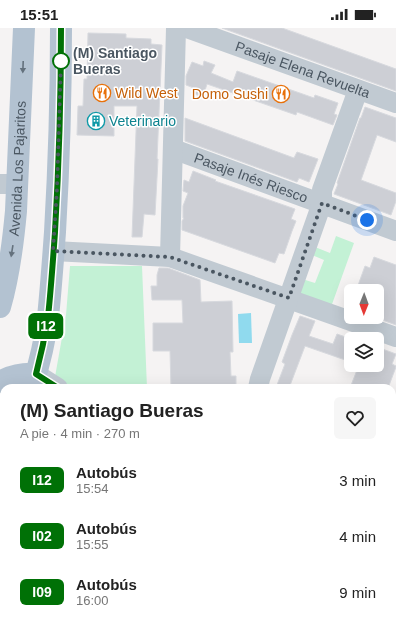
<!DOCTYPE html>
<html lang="es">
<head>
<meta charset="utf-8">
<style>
	:root { --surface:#fff; --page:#f6f6f6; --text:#222; --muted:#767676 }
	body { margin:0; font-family:Arial,sans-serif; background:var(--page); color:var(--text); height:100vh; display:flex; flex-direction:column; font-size:15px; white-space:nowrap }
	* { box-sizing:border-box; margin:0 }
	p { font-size:13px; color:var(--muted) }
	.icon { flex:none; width:22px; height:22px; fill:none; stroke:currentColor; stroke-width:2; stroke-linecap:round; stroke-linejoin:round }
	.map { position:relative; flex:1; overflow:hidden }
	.drawer { position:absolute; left:0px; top:356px; width:396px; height:244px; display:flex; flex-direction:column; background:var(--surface); border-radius:12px 12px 0 0; box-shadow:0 4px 16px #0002 }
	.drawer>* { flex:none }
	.badge { padding:0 8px; border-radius:6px; font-size:14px; line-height:26px }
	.needle { width:26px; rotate:181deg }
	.tools { position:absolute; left:344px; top:256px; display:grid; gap:8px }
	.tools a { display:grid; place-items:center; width:40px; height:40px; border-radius:6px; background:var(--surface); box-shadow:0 4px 16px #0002; font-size:20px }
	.you { position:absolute; width:20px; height:20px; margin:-10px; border:3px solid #fff; border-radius:50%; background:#1a73e8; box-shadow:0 0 0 6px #1a73e833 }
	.map>.badge { position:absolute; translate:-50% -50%; box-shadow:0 0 0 2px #fff }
	.round { display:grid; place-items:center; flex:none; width:42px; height:42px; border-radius:6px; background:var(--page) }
	.head { display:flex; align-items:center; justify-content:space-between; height:68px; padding:0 20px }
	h1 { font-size:19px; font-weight:800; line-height:30px }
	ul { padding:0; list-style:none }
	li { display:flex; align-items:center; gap:12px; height:56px; padding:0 20px }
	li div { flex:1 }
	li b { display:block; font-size:15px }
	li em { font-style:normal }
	li .badge { min-width:44px; font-weight:700; text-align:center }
	.status { display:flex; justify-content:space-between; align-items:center; height:28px; padding:0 20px; background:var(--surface); direction:ltr }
	.status svg { height:11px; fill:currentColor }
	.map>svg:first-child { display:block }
</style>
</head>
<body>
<div class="status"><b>15:51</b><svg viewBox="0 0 49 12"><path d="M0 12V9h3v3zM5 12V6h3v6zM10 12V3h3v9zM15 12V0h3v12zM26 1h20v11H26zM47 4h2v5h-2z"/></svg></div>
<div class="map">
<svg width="396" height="600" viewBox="0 0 396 600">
	<rect width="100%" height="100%" fill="#f5f3f3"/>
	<g fill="#c3f1d5">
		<path d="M336 208 354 215 331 279 294 266 299 250 315 255 324 232 312 227 315 219 330 225Z"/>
		<path d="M70 238H142L147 360H53L66 287Z"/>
	</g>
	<path fill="#90daee" d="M251 285 252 315H239L238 286Z"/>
	<g fill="#cdcfd5" stroke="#d7d9de">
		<path d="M222 0H282L396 41V63Z"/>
		<path d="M88 5 126 6V10L151 11V16L162 17 157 131H158L155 187 144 186 142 209H132L137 78H114V108L77 107 78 78H83L84 51H87Z"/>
		<path d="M204 33 215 37 211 45 233 54 237 43 314 70 315 67 338 75 334 86 337 87 333 97 297 84 296 87 207 56 203 69 192 65 194 60 186 57V48L192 34 203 38Z"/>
		<path d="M365 79 396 90V114L377 107 361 152 396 165V173L391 187 334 166 338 156 337 155 360 90H361Z"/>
		<path d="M185 90 294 130 297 124 318 131 309 154 299 150 297 154 185 113Z"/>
		<path d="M193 143 216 152 215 153 295 181 291 191 296 193 292 203 284 226 279 225 275 235 182 202V193L184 190H183V178L188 165 183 163 184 152 189 154Z"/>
		<path d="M374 229 396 237V297L377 290V263H356L365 238 370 240Z"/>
		<path d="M159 240H168L200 252 201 274 232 273 233 324H230L231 348H236V360H171L170 323H153V295H183L182 272H152L151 258H157V247Z"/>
		<path d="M300 288 315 293 309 308 333 316 337 306 351 311V334L305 318 289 360H285L277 357 285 336 282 334 292 307Z"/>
		<path d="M377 319 396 326 392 336 396 338V339L388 360H350L359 337H377Z"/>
	</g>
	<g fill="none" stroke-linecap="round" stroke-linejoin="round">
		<g stroke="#caccce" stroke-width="22" stroke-dasharray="22 11" stroke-linecap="butt">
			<path d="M0 469H4"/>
			<path d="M0 498 4 497"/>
		</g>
		<defs>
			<g id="highway">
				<path d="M392 482H396"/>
				<path d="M392 507 396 508"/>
			</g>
		</defs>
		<use href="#highway" stroke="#7690ad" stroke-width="24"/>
		<g stroke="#c1cad2" stroke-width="20">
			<path id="s1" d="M187 0 396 75"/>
			<path id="s2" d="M173 121 396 203"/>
			<path d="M0 156H17"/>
			<path d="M53 223 170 229 396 309"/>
			<path d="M170 229 176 0"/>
			<path d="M36 346 58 360"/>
			<path d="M258 360 260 351 322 175V162L358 62"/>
			<path d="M392 409 396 410"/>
		</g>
		<g stroke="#b3c2d1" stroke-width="22">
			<path id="s3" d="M0 279C9 248 13 216 16 183L24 0"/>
			<path d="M0 354C12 347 23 345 36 346"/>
			<path d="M32 360C39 337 45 313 48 289 51 260 53 232 55 204 59 136 61 68 61 0"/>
			<path d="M0 455 4 445"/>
		</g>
		<use href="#highway" stroke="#8ba5c1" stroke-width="22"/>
	</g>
	<defs><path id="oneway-solid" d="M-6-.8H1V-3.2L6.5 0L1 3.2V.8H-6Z"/></defs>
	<g fill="#64717d">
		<use href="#oneway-solid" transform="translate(23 39) rotate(92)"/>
		<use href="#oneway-solid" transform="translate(12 223) rotate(99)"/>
	</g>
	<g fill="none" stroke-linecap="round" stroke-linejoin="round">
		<defs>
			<path id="line" d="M58 360 36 346C41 327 45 308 48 289 51 261 53 232 55 204 59 136 61 68 61 0"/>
		</defs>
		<use href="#line" stroke="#fff" stroke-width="9"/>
		<use href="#line" stroke="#007106" stroke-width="6"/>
		<path stroke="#4a5661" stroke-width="4" stroke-dasharray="0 7.2" d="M61 33 57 161 53 223 170 229 289 270 322 175 367 192"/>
	</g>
	<defs>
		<symbol id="restaurant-ring" viewBox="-11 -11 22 22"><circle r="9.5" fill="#fff" stroke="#e8710a" stroke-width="1.5"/><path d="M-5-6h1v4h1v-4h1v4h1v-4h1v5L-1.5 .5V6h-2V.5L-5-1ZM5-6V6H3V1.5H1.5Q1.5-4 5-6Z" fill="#e8710a"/></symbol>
		<symbol id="building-ring" viewBox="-11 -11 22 22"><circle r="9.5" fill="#fff" stroke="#0f9aa8" stroke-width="1.5"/><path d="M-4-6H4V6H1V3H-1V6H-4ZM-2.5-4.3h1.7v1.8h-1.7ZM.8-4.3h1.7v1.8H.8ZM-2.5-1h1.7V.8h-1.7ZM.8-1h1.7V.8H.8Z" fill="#0f9aa8"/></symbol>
	</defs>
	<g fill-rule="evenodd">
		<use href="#restaurant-ring" x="92" y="55" width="20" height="20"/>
		<use href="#restaurant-ring" x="271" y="56" width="20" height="20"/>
		<use href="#building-ring" x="86" y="83" width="20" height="20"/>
	</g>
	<circle fill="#fff" stroke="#007106" stroke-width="2" cx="61" cy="33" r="8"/>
	<g text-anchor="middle" stroke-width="3" stroke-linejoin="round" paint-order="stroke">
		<g font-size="14" font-weight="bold" fill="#4a5661" stroke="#fff" text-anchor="start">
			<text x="73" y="30">(M) Santiago<tspan x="73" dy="16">Bueras</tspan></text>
		</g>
		<g font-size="14" fill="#4a5661" stroke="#fff">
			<text dy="5" stroke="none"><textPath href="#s1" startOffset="123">Pasaje Elena Revuelta</textPath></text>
			<text dy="5" stroke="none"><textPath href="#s3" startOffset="140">Avenida Los Pajaritos</textPath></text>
			<text dy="5" stroke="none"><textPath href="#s2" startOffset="83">Pasaje Inés Riesco</textPath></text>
		</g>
		<g font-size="14" fill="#c56008" stroke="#fff" text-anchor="start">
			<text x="115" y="70">Wild West</text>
			<text x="268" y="71" text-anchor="end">Domo Sushi</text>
		</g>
		<g font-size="14" fill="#0d838f" stroke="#fff" text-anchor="start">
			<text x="109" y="98">Veterinario</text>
		</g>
	</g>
</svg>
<div class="tools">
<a><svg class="needle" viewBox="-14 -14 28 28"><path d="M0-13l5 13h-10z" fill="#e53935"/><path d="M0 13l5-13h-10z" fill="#767676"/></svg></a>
<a><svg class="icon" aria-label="layers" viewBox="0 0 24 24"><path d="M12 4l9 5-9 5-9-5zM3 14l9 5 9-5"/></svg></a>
</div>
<div class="you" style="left:367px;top:192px"></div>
<b class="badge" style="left:46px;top:298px;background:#007106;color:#fff">I12</b>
<section class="drawer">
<div class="head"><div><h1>(M) Santiago Bueras</h1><p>A pie · 4 min · 270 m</p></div><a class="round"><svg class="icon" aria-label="heart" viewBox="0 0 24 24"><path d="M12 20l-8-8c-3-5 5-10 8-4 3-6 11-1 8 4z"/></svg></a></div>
<ul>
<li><span class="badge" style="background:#007106;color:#fff">I12</span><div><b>Autobús</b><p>15:54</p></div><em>3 min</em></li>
<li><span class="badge" style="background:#007106;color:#fff">I02</span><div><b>Autobús</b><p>15:55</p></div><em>4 min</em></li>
<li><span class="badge" style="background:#007106;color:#fff">I09</span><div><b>Autobús</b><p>16:00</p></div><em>9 min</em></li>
</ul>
</section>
</div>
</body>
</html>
